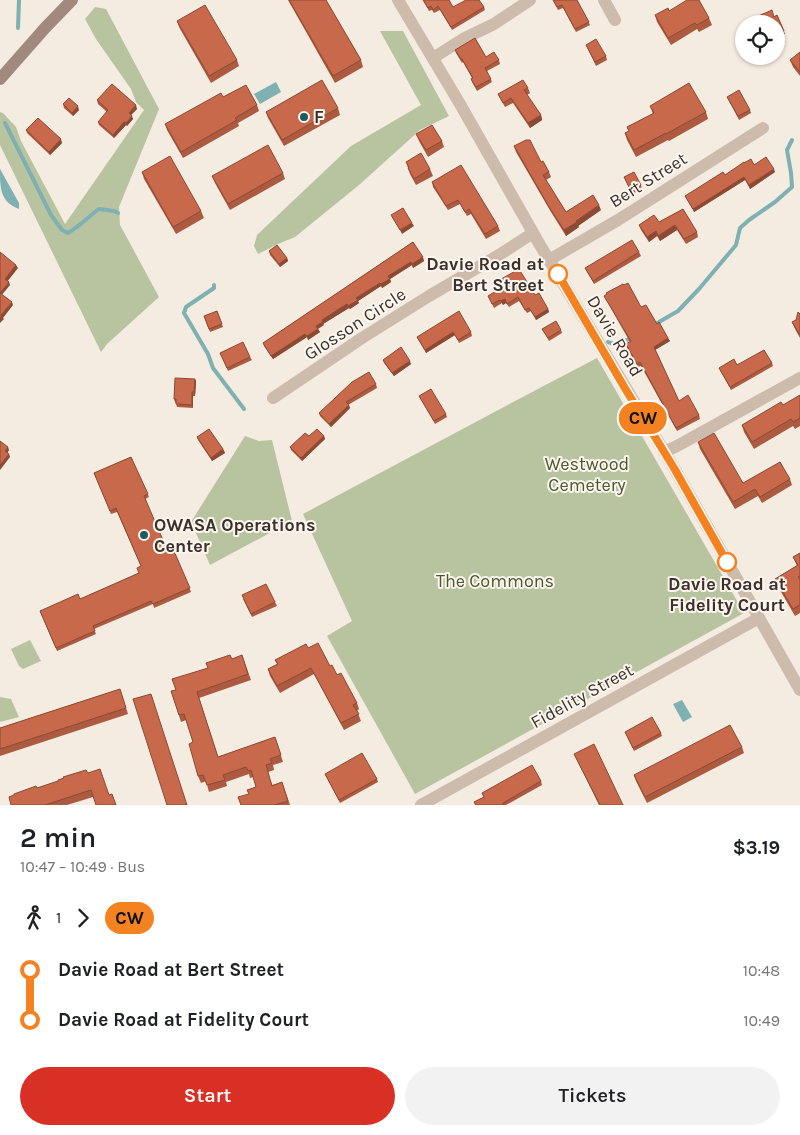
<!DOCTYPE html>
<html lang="en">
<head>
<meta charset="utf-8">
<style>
	:root { --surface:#fff; --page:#f2f2f2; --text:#202124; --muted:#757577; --accent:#d93025 }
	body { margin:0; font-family:Karla,sans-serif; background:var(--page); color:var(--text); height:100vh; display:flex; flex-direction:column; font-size:19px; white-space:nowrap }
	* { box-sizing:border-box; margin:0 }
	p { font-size:16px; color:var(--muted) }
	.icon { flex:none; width:28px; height:28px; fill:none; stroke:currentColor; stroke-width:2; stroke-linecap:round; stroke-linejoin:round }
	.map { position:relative; height:805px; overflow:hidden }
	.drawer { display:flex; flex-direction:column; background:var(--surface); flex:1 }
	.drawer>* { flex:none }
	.badge { padding:0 10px; border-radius:16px; font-size:18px; line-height:32px }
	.tools { position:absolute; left:735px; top:15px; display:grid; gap:10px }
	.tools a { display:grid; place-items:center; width:50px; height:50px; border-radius:50%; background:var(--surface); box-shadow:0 1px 4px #0004; font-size:25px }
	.map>.badge { position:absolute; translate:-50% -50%; box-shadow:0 0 0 2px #fff }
	.legs { display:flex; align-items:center; gap:8px; height:55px; padding:0 20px; font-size:16px }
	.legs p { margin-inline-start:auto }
	.headline { display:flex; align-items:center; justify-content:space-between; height:85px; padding:0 20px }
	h1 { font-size:28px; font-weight:600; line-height:38px }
	.primary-button { display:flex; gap:10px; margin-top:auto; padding:10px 20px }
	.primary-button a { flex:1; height:58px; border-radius:30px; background:var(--accent); color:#fff; font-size:20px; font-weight:600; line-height:58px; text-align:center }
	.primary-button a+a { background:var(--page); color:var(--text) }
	ul { padding:0 20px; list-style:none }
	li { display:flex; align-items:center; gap:18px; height:50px; font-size:19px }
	li i { display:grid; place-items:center; width:8px; height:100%; margin:0 6px; background:currentColor }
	li i::after { content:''; width:12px; height:12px; margin:-6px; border:4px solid; border-radius:50%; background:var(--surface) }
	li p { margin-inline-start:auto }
	li:first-child i { background:linear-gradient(#0000 50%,currentColor 0) }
	li:last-child i { background:linear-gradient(currentColor 50%,#0000 0) }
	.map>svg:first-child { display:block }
</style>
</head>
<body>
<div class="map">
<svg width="800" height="805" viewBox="0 0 800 805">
	<rect width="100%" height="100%" fill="#f4ebe1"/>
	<g fill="#b8c4a0">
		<path d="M95 7 106 9 159 109 119 207 120 225 159 297 107 344 101 352 0 145V112L3 113 16 127 21 141 65 224 144 110 136 102 131 89 96 39 85 19Z"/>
		<path d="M380 31H403L449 116 420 130 359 185 295 237 278 244 258 254 254 246 257 235 351 146 421 105Z"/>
		<path d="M597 358 744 613 415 794 327 636 352 621 303 514 515 401Z"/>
		<path d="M245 436 259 441 272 440 292 521 210 565 191 522Z"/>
		<path d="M30 640 41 661 23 669 19 666 11 649Z"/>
		<path d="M0 697 11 699 19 717 0 722Z"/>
	</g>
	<g fill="#7fb0b2">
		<path d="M276 82 281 92 260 104 254 94Z"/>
		<path d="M0 169 19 203V209C0 202 0 188 0 169Z"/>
		<path d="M682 700 692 717 683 722 673 704Z"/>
	</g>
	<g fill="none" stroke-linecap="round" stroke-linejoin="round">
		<g stroke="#7fb0b2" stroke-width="4">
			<path d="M18 28 19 0"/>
			<path d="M5 123 51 215 62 230 68 233C80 226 88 217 99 209L114 211 118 213"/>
			<path d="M214 285V288L186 307 184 313 208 354 213 368 244 409"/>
			<path d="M652 326 678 311 699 289 736 245 740 228 749 220 775 202 792 187 791 173 787 150 792 140"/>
			<path d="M608 342C616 346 623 342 631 338"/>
		</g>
		<g stroke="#cdbbac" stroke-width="12">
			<path d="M398 0 460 104 540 245 674 468 800 690"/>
			<path d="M604 0 615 20"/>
			<path d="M433 58 463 39 494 24 530 0"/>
			<path d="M549 260 618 220 763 128"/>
			<path d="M273 398 362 338 429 296 499 255 533 233"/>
			<path d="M664 452 677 446 800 378"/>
			<path d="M421 805 759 618"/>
		</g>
		<path stroke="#a18a7d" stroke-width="12" d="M0 79 45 28 72 0"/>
	</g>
	<g fill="#ac5a40">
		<path d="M288 0H326L361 60 363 67 335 83Z"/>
		<path d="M423 0 453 7H484L485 10 452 30 440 10 434 13 432 10 429 11Z"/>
		<path d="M553 0H577L590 25 576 32 563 8 558 10Z"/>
		<path d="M655 15 709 18 712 25 699 32 697 29 671 45 657 22Z"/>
		<path d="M777 15 785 34 782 35 785 42 776 45V24L774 17Z"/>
		<path d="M177 21 237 60 239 66 211 83 179 27Z"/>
		<path d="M586 45 606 56 607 60 596 66Z"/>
		<path d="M455 50 499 60 500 64 487 71 492 82 477 91 472 82 471 79 472 78 463 62 462 63 456 53Z"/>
		<path d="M800 52V76L793 67 790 60Z"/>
		<path d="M528 88 530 93 527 95 541 115 542 120 530 128 513 103 505 107 498 94Z"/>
		<path d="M727 97 750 110 751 113 739 120Z"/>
		<path d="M97 100 137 109 131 115 133 119 127 126 126 125 114 138 99 125 98 122 107 112 98 104Z"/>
		<path d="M63 104 79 110 73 116 64 108Z"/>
		<path d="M257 105 259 111 238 123 239 126 183 158 167 130 165 124Z"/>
		<path d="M650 106 706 112 708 119 669 141 668 140 636 157 627 140 625 133 629 131 627 127 653 114Z"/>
		<path d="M338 108 340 115 284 146 268 118 266 112Z"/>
		<path d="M26 130 62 143 50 155 27 133Z"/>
		<path d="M416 134 442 141 444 147 428 157 419 141Z"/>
		<path d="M514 146 541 162 549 172 551 177 546 180 566 212 601 210 578 226 579 227 566 236 551 212 516 152Z"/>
		<path d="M406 162 430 169 433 176 416 185 410 174Z"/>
		<path d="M744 163 754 165 775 172 750 189 745 180 694 212 685 196 725 175Z"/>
		<path d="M142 172 201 211 204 218 176 234 144 179Z"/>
		<path d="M283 173 285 179 230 210 215 183 212 176Z"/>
		<path d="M624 177 641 185 642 189 632 194Z"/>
		<path d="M432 182 498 226 500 231 486 239 471 214 467 216 460 204 448 210 433 187Z"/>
		<path d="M659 222 697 232 698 237 686 244 677 230 660 241 657 236 649 242 641 230 639 225Z"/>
		<path d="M413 242 424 261 413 268 412 265 390 279 391 282 382 288 381 286 358 301 359 303 350 309 349 308 323 324 324 325 318 329 320 332 308 340 307 337 273 359 264 346 263 343Z"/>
		<path d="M269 251 287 258 288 261 280 267 270 255Z"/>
		<path d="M639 252 641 256 594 284 585 268Z"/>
		<path d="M496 282 535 295 548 309 549 312 536 320 531 311 527 313 519 301 509 307 506 303 503 305 502 303 494 308 488 296 495 292 494 289 498 287Z"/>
		<path d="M604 296 641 307 657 324 670 341 655 350 679 401 699 415 700 419 677 431 641 366 638 367 627 348 626 344 630 342Z"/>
		<path d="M217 311 223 327 210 332 204 316Z"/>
		<path d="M800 314V338L795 329 792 322 796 320Z"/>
		<path d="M542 329 561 330 562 333 549 341Z"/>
		<path d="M471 332 472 336 459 343 455 335 426 353 417 337Z"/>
		<path d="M220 353 250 357 252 360 228 371Z"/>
		<path d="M383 360 411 364 394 376 384 363Z"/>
		<path d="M772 363 773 366 731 390 719 368Z"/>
		<path d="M195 379 196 382 195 396H193V408L177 407 176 403 175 402 174 399Z"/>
		<path d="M376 384 377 388 348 405 350 408 331 427 320 416 319 413Z"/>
		<path d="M800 395V426L795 429 793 426 754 449 744 432 742 425 783 405Z"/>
		<path d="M419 396 446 414 447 417 435 424Z"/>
		<path d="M324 436 325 439 302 461 291 450 290 447Z"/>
		<path d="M197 437 223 449 225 453 212 461 198 440Z"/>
		<path d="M698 442 743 483 790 479 792 485 762 503 758 496 735 509 700 449Z"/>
		<path d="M131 457 149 497 145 499 169 554 174 551 191 592 154 608 153 604 94 629 96 634 57 651 40 611 80 599 139 573 141 566 117 512 111 514 94 473Z"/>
		<path d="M800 553V613L795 616 777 585 775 579 797 566 793 557Z"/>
		<path d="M243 599 275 602 277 606 252 617Z"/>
		<path d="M308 648 330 666 357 703 359 709 357 711 361 721 344 730 314 674 280 693 270 676 268 669 277 664 275 660Z"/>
		<path d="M242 655 251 680 199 698 218 757 275 737 283 762 273 765 274 770 268 772 272 785 282 782 290 805H241L249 794 256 787 253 777 250 778 249 774 226 782 227 786 209 792 206 781 201 783 198 776 193 742 186 720 181 722 171 691 176 690 208 668Z"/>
		<path d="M120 689 128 714 0 756V728Z"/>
		<path d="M625 732 661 733 662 736 634 751Z"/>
		<path d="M742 747 744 753 647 803 636 781 634 775Z"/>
		<path d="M574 754 623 805H599L577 760Z"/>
		<path d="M88 773 109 795 116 805 93 797 67 805H11L37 788Z"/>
		<path d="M325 774 377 779 378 782 340 803Z"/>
		<path d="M541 781 542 785 506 805H475L474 802 484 797 482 793Z"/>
	</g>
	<g fill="#8c4a34">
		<path d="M136 105 137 109 130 116 129 113Z"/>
		<path d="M78 106 79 110 73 116 72 113Z"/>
		<path d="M541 115 542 120 530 128 528 123Z"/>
		<path d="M132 116 133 119 127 126 126 123Z"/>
		<path d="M124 122 126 125 114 138 113 135Z"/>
		<path d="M61 139 62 143 50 155 49 152Z"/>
		<path d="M774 169 775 172 750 189 749 185Z"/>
		<path d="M744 177 745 180 694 212 693 209Z"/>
		<path d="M599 205 601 210 578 226 579 227 566 236 564 230Z"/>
		<path d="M412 223 414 226 402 234 400 230Z"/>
		<path d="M675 225 677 230 660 241 658 236Z"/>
		<path d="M656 231 657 236 649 242 647 237Z"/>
		<path d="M423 257 424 261 413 268 412 264Z"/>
		<path d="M287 258 288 261 280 267 279 264Z"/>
		<path d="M411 262 412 265 390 279 391 282 382 288 381 284 388 276Z"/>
		<path d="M16 265 18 268 7 282 5 279Z"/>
		<path d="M9 282 10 285 1 296 0 293Z"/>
		<path d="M380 283 381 286 358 301 359 303 350 309 348 306 356 298Z"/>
		<path d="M505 299 506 303 503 305 501 301Z"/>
		<path d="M12 302 13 305 3 318 4 319 0 323V319L1 315Z"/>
		<path d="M347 304 349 308 323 324 324 325 317 329 316 326 322 320Z"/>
		<path d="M548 309 549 312 536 320 535 317Z"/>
		<path d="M318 329 320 332 308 340 307 336Z"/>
		<path d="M453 332 455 335 426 353 425 350Z"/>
		<path d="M305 334 307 337 273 359 271 356Z"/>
		<path d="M668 338 670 341 655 350 654 347Z"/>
		<path d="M410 361 411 364 394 376 392 373Z"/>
		<path d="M195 379 196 382 195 396 194 392Z"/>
		<path d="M192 392 193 396V408L192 405Z"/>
		<path d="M349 405 350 408 331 427 329 424Z"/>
		<path d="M324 436 325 439 302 461 301 458Z"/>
		<path d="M8 447 9 450 7 454 5 451Z"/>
		<path d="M223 449 225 453 212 461 211 458Z"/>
		<path d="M9 454 10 457 0 470V465Z"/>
	</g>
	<g fill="#c8694b" stroke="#8c4a34">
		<path d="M289 0H326L361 60 333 76Z"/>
		<path d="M423 0H449L453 7 466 0H479L484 7 451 27 438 6 433 10 431 6 428 8Z"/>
		<path d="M553 0H577L589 22 575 29 562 5 557 7Z"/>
		<path d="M687 0H699L709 18 697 25 695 23 668 38 655 15 668 8 669 11Z"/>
		<path d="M205 5 237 60 209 76 177 21Z"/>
		<path d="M772 10 774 17 777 15 784 31 781 32 784 38 776 42V24H758L756 17Z"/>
		<path d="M475 38 486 57 494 52 499 60 485 68 491 79 476 87 471 79 473 78 462 59H461L455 50Z"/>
		<path d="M596 39 606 56 595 62 586 45Z"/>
		<path d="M800 52V72L790 60Z"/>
		<path d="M322 80 338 108 282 140 266 112Z"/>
		<path d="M523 80 528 88 524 90 541 115 528 123 511 98 503 103 498 94Z"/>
		<path d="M689 83 706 112 666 134V133L634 150 625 133 629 131 627 127 654 113 650 106Z"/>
		<path d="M112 84 136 105 129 113 132 116 126 123 124 122 113 135 98 122 108 110 97 100Z"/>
		<path d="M246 85 257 105 235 118 237 120 181 152 165 124 221 93 223 97Z"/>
		<path d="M739 90 750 110 738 116 727 97Z"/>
		<path d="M69 98 78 106 72 113 63 104Z"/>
		<path d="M38 118 61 139 49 152 26 130Z"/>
		<path d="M432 125 442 141 426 150 416 134Z"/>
		<path d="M526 140H530L541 162 543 161 549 172 543 175 566 212 593 195 599 205 576 221 577 222 564 230 549 207 514 146Z"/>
		<path d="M268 145 283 173 228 204 212 176Z"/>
		<path d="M421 153 430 169 414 179 408 168 409 167 406 162Z"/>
		<path d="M170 156 201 211 173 227 142 172Z"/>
		<path d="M766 157 774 169 749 185 744 177 693 209 685 196 723 172 725 175 744 162V163L751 159 754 165Z"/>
		<path d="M461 165 498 226 485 234 469 209 465 212 458 200 446 206 432 182Z"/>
		<path d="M634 172 641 185 631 191 624 177Z"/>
		<path d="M403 208 412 223 400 230 391 215Z"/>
		<path d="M683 209 697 232 684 239 675 225 658 236 656 231 647 237 639 225 654 215 659 222Z"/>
		<path d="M632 240 639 252 593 281 585 268Z"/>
		<path d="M413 242 423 257 412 264 411 262 388 276 390 279 381 284 380 283 356 298 358 300 348 306 347 304 322 320 323 322 316 326 318 329 307 336 305 334 271 356 263 343Z"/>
		<path d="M277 245 287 258 279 264 269 251Z"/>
		<path d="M0 252 16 265 5 279 9 282 0 293 12 302 1 315 2 316 0 319Z"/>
		<path d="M519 269 535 295 539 293 548 309 535 317 529 308 525 310 518 297 507 304 505 299 501 301 500 300 492 304 488 296 496 291 494 289 498 287 496 282Z"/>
		<path d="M628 283 641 307 646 305 657 324 659 322 668 338 654 347 679 401 688 395 699 415 676 428 640 362 637 364 626 344 631 341 604 296 607 294 606 293 623 284 624 285Z"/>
		<path d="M217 311 222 324 209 329 204 316Z"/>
		<path d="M459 311 471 332 458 340 453 332 425 350 417 337Z"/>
		<path d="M798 312 800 314V335L792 322 796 320Z"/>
		<path d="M556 321 561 330 548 338 542 329Z"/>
		<path d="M243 342 250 357 227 368 220 353Z"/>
		<path d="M401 347 410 361 392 373 383 360Z"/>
		<path d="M764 350 772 363 730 387 719 368 734 359 737 365Z"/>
		<path d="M369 372 376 384 346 402 349 405 329 424 319 413 352 382Z"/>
		<path d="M175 378 195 379 194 392H192V405L176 404V399H174Z"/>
		<path d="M431 389 446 414 434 421 419 396Z"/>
		<path d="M800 395V418L793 422 791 419 752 442 742 425 781 402 783 405Z"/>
		<path d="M209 429 223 449 211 458 197 437Z"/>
		<path d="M317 429 324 436 301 458 290 447 305 433 309 436Z"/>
		<path d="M714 433 743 483 780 462 790 479 760 497 755 489 733 502 698 442Z"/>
		<path d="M0 441 8 447 5 451 9 454 0 465Z"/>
		<path d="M131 457 148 494 144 496 169 554 174 551 190 588 153 604 151 601 93 626 95 631 56 648 40 611 78 594 80 599 139 573 137 568 141 566 116 508 110 511 94 473Z"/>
		<path d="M800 553V576L798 577 800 579V605L793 609 775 579 798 565 793 557Z"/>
		<path d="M266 584 275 602 251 614 242 595Z"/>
		<path d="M318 643 330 666 332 665 337 675 341 673 357 703 353 705 359 714 341 723 311 668 277 686 268 669 278 664 275 660 306 644 308 648Z"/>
		<path d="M230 655 232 659 242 655 248 674 197 692 218 757 275 737 281 755 270 759 272 763 266 765 272 786 282 782 288 801 275 805H241L238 797 249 794 247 790 256 787 251 770 248 771 246 767 223 775 225 780 207 785 203 775 198 776 189 744 193 742 184 714 179 715 171 691 176 690 172 679 208 668 206 663Z"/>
		<path d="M120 689 126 708 0 749V728Z"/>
		<path d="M151 694 187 805H167L133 699Z"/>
		<path d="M652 717 661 733 633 748 625 732Z"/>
		<path d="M730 725 742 747 645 797 634 775Z"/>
		<path d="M594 744 623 805H600L574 754Z"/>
		<path d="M362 753 377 779 339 800 325 774Z"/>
		<path d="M532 765 541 781 503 803 504 805H476L474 802 484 797 482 793Z"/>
		<path d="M100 769 109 795 112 794 116 805H96L91 790 45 805H11L9 797 14 795V794L36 786 37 788 58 781V780L64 778 63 777 86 770 88 773Z"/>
	</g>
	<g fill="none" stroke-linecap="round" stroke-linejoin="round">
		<defs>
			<path id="line-1" d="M558 274 626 390 674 468 727 562"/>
		</defs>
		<use href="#line-1" stroke="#fff" stroke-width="11"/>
		<use href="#line-1" stroke="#f58220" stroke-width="8"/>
	</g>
	<g fill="#1f5a5e" stroke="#fbf5ee" stroke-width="2">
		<circle cx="304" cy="117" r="5"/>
		<circle cx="144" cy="535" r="5"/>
	</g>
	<g fill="#fff" stroke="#f58220" stroke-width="2.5">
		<circle cx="558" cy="274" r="9"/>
		<circle cx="727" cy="562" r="9"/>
	</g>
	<g text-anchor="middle" stroke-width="4" stroke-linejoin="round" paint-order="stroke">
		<g font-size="18" font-weight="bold" fill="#3b302b" stroke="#fbf5ee" text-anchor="start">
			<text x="314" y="123">F</text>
			<text x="154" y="531">OWASA Operations<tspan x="154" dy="21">Center</tspan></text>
		</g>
		<g font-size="18" fill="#3b302b" stroke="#fbf5ee">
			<text transform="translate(648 180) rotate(-32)" y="6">Bert Street</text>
			<text transform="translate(355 324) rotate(-33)" y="6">Glosson Circle</text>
			<text transform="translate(615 336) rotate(59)" y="6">Davie Road</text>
			<text transform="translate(582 696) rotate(-29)" y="6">Fidelity Street</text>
		</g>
		<g font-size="18" font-weight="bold" fill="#3b302b" stroke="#fbf5ee" text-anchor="end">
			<text x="544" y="270">Davie Road at<tspan x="544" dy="21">Bert Street</tspan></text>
			<text x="727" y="590" text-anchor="middle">Davie Road at<tspan x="727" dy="21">Fidelity Court</tspan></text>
		</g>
		<g font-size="18" fill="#4a5a2e" stroke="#fbf5ee">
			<text x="587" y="470">Westwood<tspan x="587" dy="21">Cemetery</tspan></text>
			<text x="495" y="587">The Commons</text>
		</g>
	</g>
</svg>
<div class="tools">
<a><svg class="icon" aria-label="locate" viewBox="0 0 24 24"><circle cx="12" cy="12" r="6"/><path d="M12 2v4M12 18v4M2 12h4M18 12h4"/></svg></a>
</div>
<b class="badge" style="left:643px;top:418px;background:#f58220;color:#111">CW</b>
</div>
<section class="drawer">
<div class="headline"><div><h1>2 min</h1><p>10:47 – 10:49 · Bus</p></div><b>$3.19</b></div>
<div class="legs"><svg class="icon" aria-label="walk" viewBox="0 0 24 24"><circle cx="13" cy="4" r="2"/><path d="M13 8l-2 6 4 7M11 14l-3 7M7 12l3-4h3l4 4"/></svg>1<svg class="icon" aria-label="forward" viewBox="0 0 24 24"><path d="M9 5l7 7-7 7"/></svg><b class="badge" style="background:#f58220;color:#111">CW</b></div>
<ul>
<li><i style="color:#f58220"></i><b>Davie Road at Bert Street</b><p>10:48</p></li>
<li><i style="color:#f58220"></i><b>Davie Road at Fidelity Court</b><p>10:49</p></li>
</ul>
<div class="primary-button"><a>Start</a><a>Tickets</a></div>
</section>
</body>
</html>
